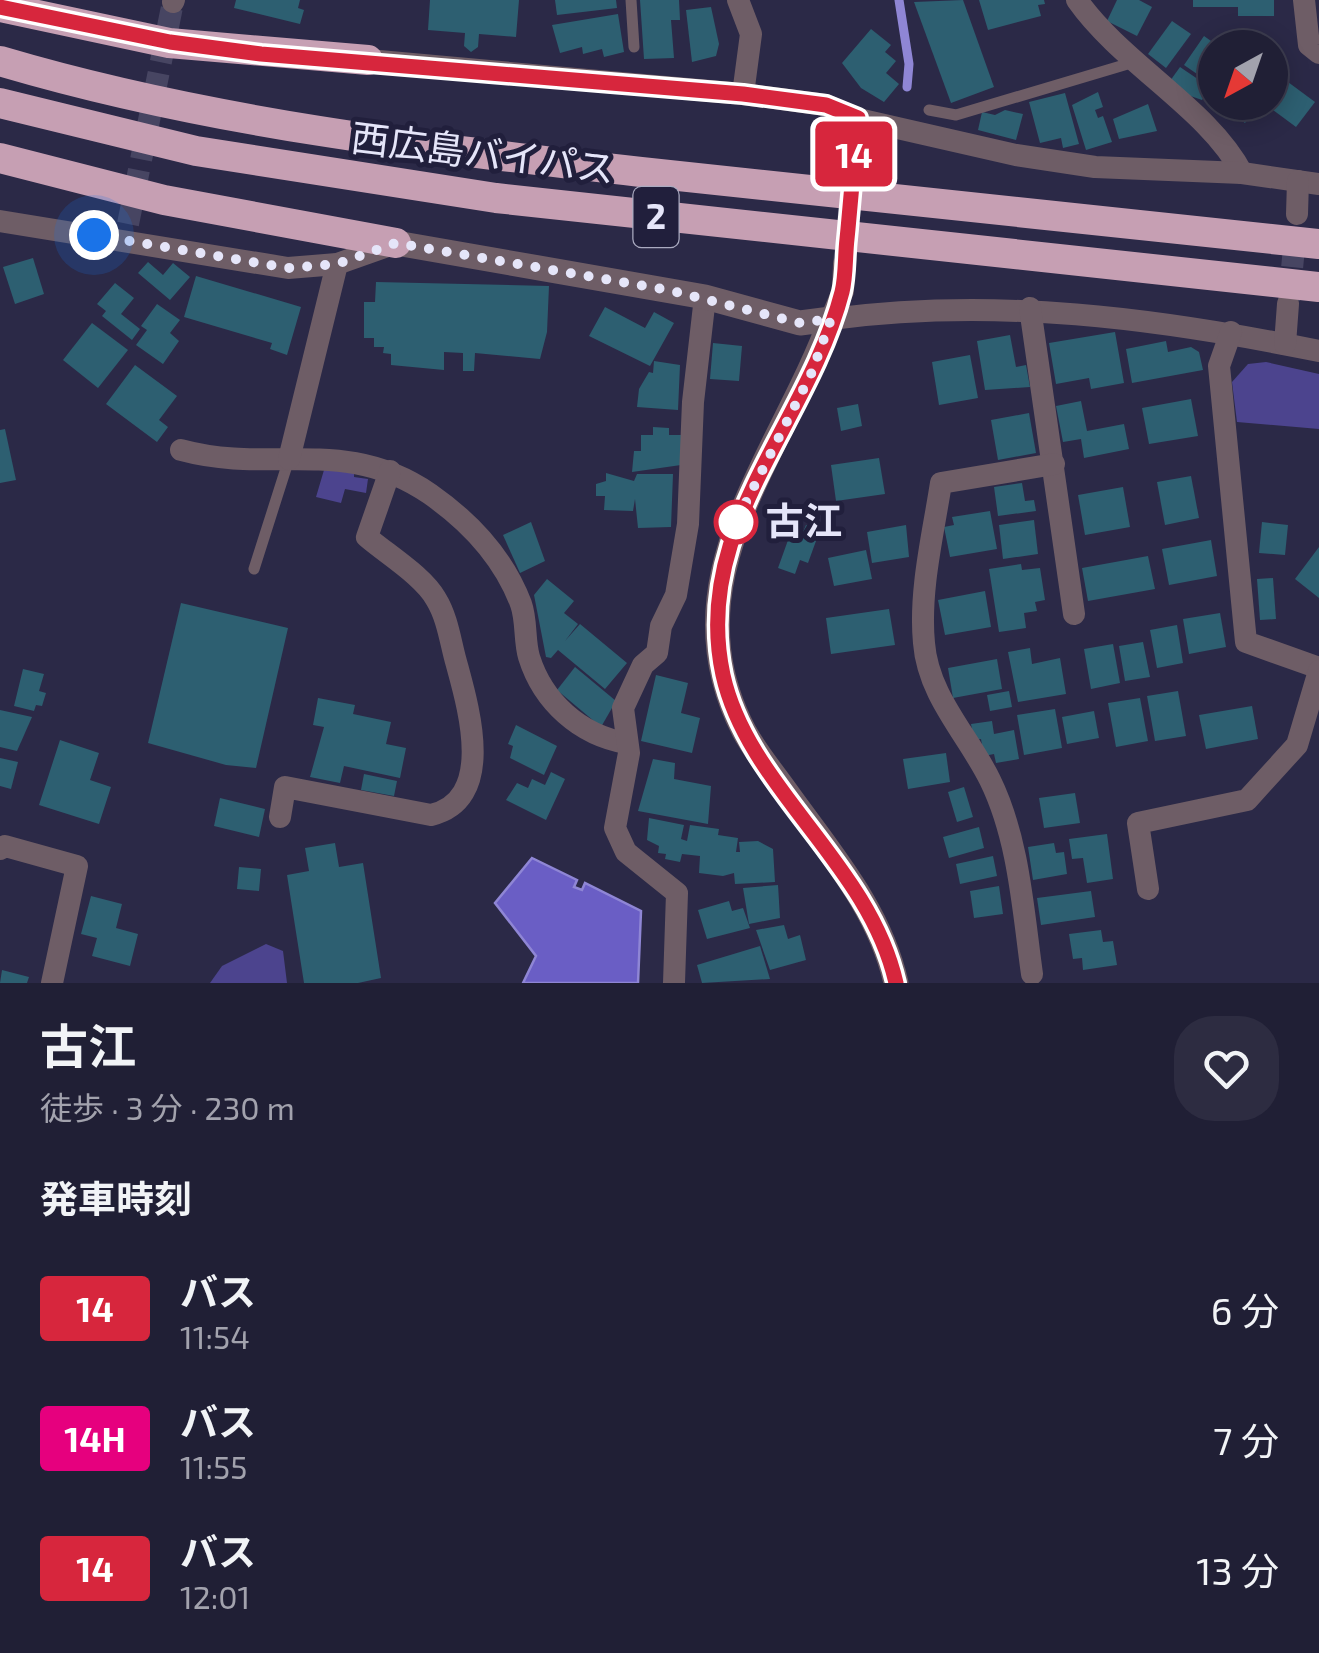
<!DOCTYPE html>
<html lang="ja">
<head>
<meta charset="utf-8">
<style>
	:root { --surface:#201f35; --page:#2d2c41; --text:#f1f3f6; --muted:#a2a2ad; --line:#3d3d50 }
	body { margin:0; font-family:"Exo 2","Noto Sans JP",sans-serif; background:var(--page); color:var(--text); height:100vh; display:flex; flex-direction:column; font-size:38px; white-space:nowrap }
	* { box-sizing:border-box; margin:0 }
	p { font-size:32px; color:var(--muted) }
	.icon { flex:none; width:55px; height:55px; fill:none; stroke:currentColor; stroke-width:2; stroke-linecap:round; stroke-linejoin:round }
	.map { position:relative; height:983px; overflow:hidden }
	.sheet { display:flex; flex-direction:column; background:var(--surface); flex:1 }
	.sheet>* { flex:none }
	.badge { padding:0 20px; border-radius:8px; font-size:35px; line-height:65px }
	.needle { width:65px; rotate:220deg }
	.fabs { position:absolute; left:1198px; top:30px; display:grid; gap:20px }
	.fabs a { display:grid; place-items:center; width:90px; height:90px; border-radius:50%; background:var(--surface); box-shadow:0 5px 25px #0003,0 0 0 2px var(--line); font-size:50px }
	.you { position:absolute; width:50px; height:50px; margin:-25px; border:8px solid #fff; border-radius:50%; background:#1a73e8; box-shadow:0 0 0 15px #1a73e833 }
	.map>.badge { position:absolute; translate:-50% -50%; box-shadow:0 0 0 5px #fff }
	h2 { padding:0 40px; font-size:38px; line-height:90px }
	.round { display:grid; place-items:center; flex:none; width:105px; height:105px; border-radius:40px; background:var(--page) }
	.overview { display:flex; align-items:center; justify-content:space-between; height:170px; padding:0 40px }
	h1 { font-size:48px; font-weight:700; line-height:75px }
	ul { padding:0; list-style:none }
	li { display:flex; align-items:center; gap:30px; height:130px; padding:0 40px }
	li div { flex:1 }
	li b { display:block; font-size:38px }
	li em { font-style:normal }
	li .badge { min-width:110px; font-weight:700; text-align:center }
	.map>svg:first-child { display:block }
</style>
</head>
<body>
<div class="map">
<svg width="1319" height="983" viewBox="0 0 1319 983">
	<rect width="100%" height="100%" fill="#2b2947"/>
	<g fill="#4c448e">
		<path d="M1266 362 1319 374V429L1237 422 1232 382 1248 364Z"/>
		<path d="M324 470 354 471V477L368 479 366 493 345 489 341 503 316 497Z"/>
		<path d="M266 944 283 951 287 983H210L222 966Z"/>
	</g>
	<path fill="#6a5ec5" stroke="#8f86d5" stroke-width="2.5" d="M532 858 577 880 574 887 582 890 585 883 641 911 638 983H523L536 956 495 903Z"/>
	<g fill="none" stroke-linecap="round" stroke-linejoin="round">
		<path stroke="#8f86d5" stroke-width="9" d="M899 0 909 64 907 87"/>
	</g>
	<g fill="#2d5f71">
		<path d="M236 0H300L298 8 304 10 300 24 234 8Z"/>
		<path d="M430 0H519L516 37 479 34 478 47 471 52 464 46 465 33 428 30Z"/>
		<path d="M555 0H616L617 8 557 15Z"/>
		<path d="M640 0H679L680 20H671L674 58 644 59Z"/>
		<path d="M963 0 994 87 951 103 914 2Z"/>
		<path d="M979 0H1044L1045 4 1038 5 1041 16 988 30Z"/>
		<path d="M1117 0H1139L1152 7 1137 36 1107 21Z"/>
		<path d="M1193 0H1274V16H1238V7H1193Z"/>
		<path d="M711 7 719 44 716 56 692 62 686 10Z"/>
		<path d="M618 14 624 52 604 57 602 49 583 54 582 47 560 53 552 25Z"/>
		<path d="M1172 21 1191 34 1166 68 1148 54Z"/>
		<path d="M871 29 891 45 885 52 896 61 886 73 899 84 884 102 861 88 842 63Z"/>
		<path d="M1204 36 1221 48H1215L1213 85 1184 65Z"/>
		<path d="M1180 67 1211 88 1202 100 1179 92 1170 81Z"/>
		<path d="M1288 82 1315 102 1296 127 1269 107Z"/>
		<path d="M1098 92 1103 107 1095 110 1098 118 1103 116 1112 142 1086 150 1072 105Z"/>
		<path d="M1065 93 1079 144 1063 148 1061 138 1040 143 1029 102Z"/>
		<path d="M1218 102H1260L1245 123Z"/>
		<path d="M1148 104 1157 131 1119 139 1113 119Z"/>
		<path d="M1005 110 1023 114 1016 140 978 130 982 112 995 115Z"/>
		<path d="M33 258 44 294 15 304 3 267Z"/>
		<path d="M148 262 163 275 173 263 190 277 170 300 138 273Z"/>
		<path d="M196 276 301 307 287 355 270 349 272 343 184 317Z"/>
		<path d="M376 282 549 286 547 332 540 359 475 353 474 371H463V353L444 352V370L391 365V354L383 353 384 347H374V338H364V302H375Z"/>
		<path d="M115 283 134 298 121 314 140 329 132 340 102 316 106 311 97 304Z"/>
		<path d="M157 304 180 320 170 333 179 341 163 364 136 345 147 330 141 326Z"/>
		<path d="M605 307 645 328 654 312 674 323 650 366 589 336Z"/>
		<path d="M92 323 128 350 98 388 63 360Z"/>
		<path d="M1115 332 1124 383 1091 389 1089 378 1056 384 1049 343Z"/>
		<path d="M1010 335 1016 367 1026 365 1030 387 985 390 977 341Z"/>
		<path d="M1166 341 1168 352 1191 347 1199 352 1203 370 1132 383 1126 349Z"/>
		<path d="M713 343 742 346 739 381 710 379Z"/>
		<path d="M970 355 978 398 939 405 932 362Z"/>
		<path d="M654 361 680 365 678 410 637 407 639 389 649 372 653 373Z"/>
		<path d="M135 365 177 396 159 420 168 427 157 442 106 404Z"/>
		<path d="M1191 399 1198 436 1149 444 1142 408Z"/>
		<path d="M1081 401 1087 431 1124 424 1129 449 1084 458 1081 439 1063 442 1056 406Z"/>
		<path d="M858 404 862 426 841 431 837 408Z"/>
		<path d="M1029 413 1036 453 998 460 991 420Z"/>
		<path d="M653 427 669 428V435H681V465L632 472 634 451H641V435H653Z"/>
		<path d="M5 429 16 480 0 483V430Z"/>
		<path d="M879 458 885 494 836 501 831 465Z"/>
		<path d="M606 473 634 481 637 474H673L671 527 638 528 635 499 633 511 604 510 605 496H596V484L606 481Z"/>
		<path d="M1191 476 1199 518 1165 525 1157 482Z"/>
		<path d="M1022 483 1025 501 1034 500 1036 511 998 516 994 487Z"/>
		<path d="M1123 487 1130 527 1085 535 1078 495Z"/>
		<path d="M990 511 997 549 950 557 944 527 954 525 952 517Z"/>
		<path d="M1034 520 1038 554 1003 559 999 525Z"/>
		<path d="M531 522 545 561 520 573 503 535Z"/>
		<path d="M1262 522 1288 525 1285 555 1259 553Z"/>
		<path d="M806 525 820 530 808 563 800 560 795 574 778 568 792 529 803 532Z"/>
		<path d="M906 525 909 557 872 563 867 532Z"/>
		<path d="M1211 540 1217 576 1169 585 1162 549Z"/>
		<path d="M1319 547V598L1295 579Z"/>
		<path d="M866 550 872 579 834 586 828 558Z"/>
		<path d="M1148 556 1155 589 1088 601 1082 568Z"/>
		<path d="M1021 564 1022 570 1040 568 1045 600 1035 602 1037 611 1024 613 1026 628 999 632 989 569Z"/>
		<path d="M1273 578 1276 619 1260 620 1257 579Z"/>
		<path d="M547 579 574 601 564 613 578 624 565 641 580 624 627 663 605 689 558 650 551 658 546 657 534 595Z"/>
		<path d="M985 591 991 627 945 635 938 600Z"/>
		<path d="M181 603 288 628 256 768 226 765 148 743Z"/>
		<path d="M889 609 895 645 831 654 826 618Z"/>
		<path d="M1220 613 1226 647 1189 654 1183 619Z"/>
		<path d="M1177 625 1183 663 1157 668 1150 630Z"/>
		<path d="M1143 642 1150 677 1125 681 1119 646Z"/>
		<path d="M1113 644 1120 683 1091 689 1084 649Z"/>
		<path d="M1030 648 1032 664 1060 658 1066 694 1018 702 1008 652Z"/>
		<path d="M997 659 1002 689 953 698 948 668Z"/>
		<path d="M575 667 616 701 601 727 557 690Z"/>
		<path d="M23 669 44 674 39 691 46 693 42 706 36 705 34 711 14 706Z"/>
		<path d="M656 675 688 683 681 713 700 718 692 753 641 741Z"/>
		<path d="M1009 691 1012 707 990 711 987 695Z"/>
		<path d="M1178 691 1186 736 1155 741 1147 696Z"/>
		<path d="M318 698 355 705 353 714 391 722 386 744 406 748 400 778 344 766 340 783 310 777 324 727 313 725Z"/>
		<path d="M1140 698 1148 741 1116 747 1108 703Z"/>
		<path d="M1252 706 1258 739 1206 749 1199 715Z"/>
		<path d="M1055 709 1062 748 1024 755 1017 715Z"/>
		<path d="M0 710 32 717 17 751 0 747Z"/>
		<path d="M1094 711 1099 738 1067 744 1062 717Z"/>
		<path d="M992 721 994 734 1014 730 1019 759 996 763 994 754 984 756 981 739 974 740 971 724Z"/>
		<path d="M516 725 557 746 544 775 510 758 513 746 508 744Z"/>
		<path d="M60 740 99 753 90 780 111 787 99 824 39 805Z"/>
		<path d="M946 753 950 782 908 789 903 759Z"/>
		<path d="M0 758 18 762 11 789 0 786Z"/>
		<path d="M653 759 675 763 674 779 711 786 708 824 638 811Z"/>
		<path d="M551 772 565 779 546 820 506 800 517 783 528 788 532 779 545 785Z"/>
		<path d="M364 774 397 781 394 796 361 790Z"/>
		<path d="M964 787 973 817 957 822 948 792Z"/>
		<path d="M1075 793 1080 823 1044 828 1039 798Z"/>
		<path d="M220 798 265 809 259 837 214 826Z"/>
		<path d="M649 818 684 825 681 839 687 841 690 825 719 829 718 835 738 838 736 852H740L739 842 758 841 773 849 775 882 735 884 734 873 723 876 699 873 700 856 682 854 680 862 665 859 666 854 658 853 659 846 647 840Z"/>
		<path d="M979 827 984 848 949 858 943 837Z"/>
		<path d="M1107 834 1113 879 1087 883 1083 858 1072 859 1069 839Z"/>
		<path d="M335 843 339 867 363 863 381 978 358 983H304L287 875 309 871 305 848Z"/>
		<path d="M1054 843 1056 853 1064 852 1067 874 1033 880 1028 847Z"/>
		<path d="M993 856 997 876 960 884 956 864Z"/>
		<path d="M239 867 261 869 259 891 237 889Z"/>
		<path d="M778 885 780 918 749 924 743 888Z"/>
		<path d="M999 886 1003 914 974 918 970 891Z"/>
		<path d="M1091 891 1095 917 1041 925 1037 898Z"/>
		<path d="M91 896 122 904 116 928 138 934 130 966 92 956 97 938 81 934Z"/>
		<path d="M729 901 732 911 743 908 750 928 707 939 698 910Z"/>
		<path d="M784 925 788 939 800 935 806 960 770 970 756 930Z"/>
		<path d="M1101 930 1103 942 1113 941 1117 965 1083 970 1082 958 1073 959 1069 934Z"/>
		<path d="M760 946 770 979 702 983 697 965Z"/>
		<path d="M2 970 29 977 27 983H0Z"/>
	</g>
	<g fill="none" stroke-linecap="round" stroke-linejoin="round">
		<g stroke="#474562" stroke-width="22" stroke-dasharray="22 11" stroke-linecap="butt">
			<path d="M128 224 173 2"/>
			<path d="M844 264 854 163"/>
			<path d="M1289 300 1296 227"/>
		</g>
		<g stroke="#6e5d66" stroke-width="11">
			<path d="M631 0 634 47"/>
			<path d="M929 110 956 115 1131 63"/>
			<path d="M254 569 289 459"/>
		</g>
		<g stroke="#6e5d66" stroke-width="22">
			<path d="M738 0 751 34 743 94"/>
			<path d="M1077 0C1122 64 1209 109 1242 173"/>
			<path d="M1304 0 1309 45 1319 53"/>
			<path d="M173 2 174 0"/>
			<path d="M368 60 743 94 826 105 858 119 1016 155 1095 167 1242 173 1319 184"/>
			<path d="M854 163 858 119"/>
			<path d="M1297 214 1298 181"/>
			<path d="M0 221 288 268 337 264 396 243"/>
			<path d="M844 264 843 291 831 319C996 297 1157 318 1319 351"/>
			<path d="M1030 308 1074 614"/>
			<path d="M1231 332 1219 366 1246 642 1319 668"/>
			<path d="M1285 344 1288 304"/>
			<path d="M181 450C273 475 344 435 430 494 470 522 504 559 521 604 527 621 524 640 529 657 543 702 580 735 626 743"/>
			<path d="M289 459 337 264"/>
			<path d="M280 817 285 787 431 815C498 799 467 703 455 658 450 639 447 617 436 599 423 576 388 555 367 537L390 471"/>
			<path d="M0 849 5 846 77 866 52 983"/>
			<path d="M1148 889 1138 823 1247 800 1297 745 1319 671"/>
			<path d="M1032 974C1023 910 1019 839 990 780 968 735 928 696 924 643 919 591 933 535 941 483L1054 464"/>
			<path d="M674 983 677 893 626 852 615 828 629 753 623 708 643 665 657 653 661 626 676 595 688 524 693 402 705 297"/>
		</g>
		<path stroke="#6e5d66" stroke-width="25" d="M396 243 705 297 800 323 831 319C782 455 665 579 744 731 756 753 773 773 787 793 830 853 880 910 896 983"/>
		<g stroke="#c69fb3" stroke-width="30">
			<path d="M0 7 169 43 368 60"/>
			<path d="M0 61C209 123 426 148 641 172 867 198 1093 221 1319 244"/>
			<path d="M0 103 196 151 496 198 1319 287"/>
			<path d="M0 158 164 200 396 243"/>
		</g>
	</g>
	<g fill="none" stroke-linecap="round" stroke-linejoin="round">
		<defs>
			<path id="line" d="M0 7 170 42 261 54 743 94 826 105 858 118C854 159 851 199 847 239 845 256 846 276 842 292 808 424 691 528 723 675 748 788 869 863 896 983"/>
		</defs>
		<use href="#line" stroke="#fff" stroke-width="22"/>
		<use href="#line" stroke="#d7263d" stroke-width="15"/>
		<path stroke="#e5e5f9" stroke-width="10" stroke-dasharray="0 18" d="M94 235 288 268 337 264 396 243 668 290 800 323 831 319 812 372 736 522"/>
	</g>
	<circle fill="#fff" stroke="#d7263d" stroke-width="5" cx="736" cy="522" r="20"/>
	<g text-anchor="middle" stroke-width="10" stroke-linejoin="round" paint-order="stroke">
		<rect fill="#211f3c" stroke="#aaaac0" stroke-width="2.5" x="633.5" y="187" width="45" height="60" rx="8"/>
		<g font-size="35" font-weight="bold" fill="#e5e5f9">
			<text x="656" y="229">2</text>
		</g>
		<g font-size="38" fill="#e5e5f9" stroke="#211f3c">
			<text transform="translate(483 154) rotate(7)" y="13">西広島バイパス</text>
		</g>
		<g font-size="38" font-weight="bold" fill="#e5e5f9" stroke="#211f3c" text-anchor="start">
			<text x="766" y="535">古江</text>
		</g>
	</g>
</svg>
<div class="fabs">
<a><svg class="needle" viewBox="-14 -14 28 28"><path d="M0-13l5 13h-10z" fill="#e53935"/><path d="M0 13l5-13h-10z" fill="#a2a2ad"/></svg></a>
</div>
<div class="you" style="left:94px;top:235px"></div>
<b class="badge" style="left:854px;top:154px;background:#d7263d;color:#fff">14</b>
</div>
<section class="sheet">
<div class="overview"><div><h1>古江</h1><p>徒歩 · 3 分 · 230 m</p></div><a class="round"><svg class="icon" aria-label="heart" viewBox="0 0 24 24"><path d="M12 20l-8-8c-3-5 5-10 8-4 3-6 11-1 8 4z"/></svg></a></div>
<h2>発車時刻</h2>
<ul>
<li><span class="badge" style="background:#d7263d;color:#fff">14</span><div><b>バス</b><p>11:54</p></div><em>6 分</em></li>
<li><span class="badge" style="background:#e6007e;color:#fff">14H</span><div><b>バス</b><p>11:55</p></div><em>7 分</em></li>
<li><span class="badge" style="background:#d7263d;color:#fff">14</span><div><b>バス</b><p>12:01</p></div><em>13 分</em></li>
</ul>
</section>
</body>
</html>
